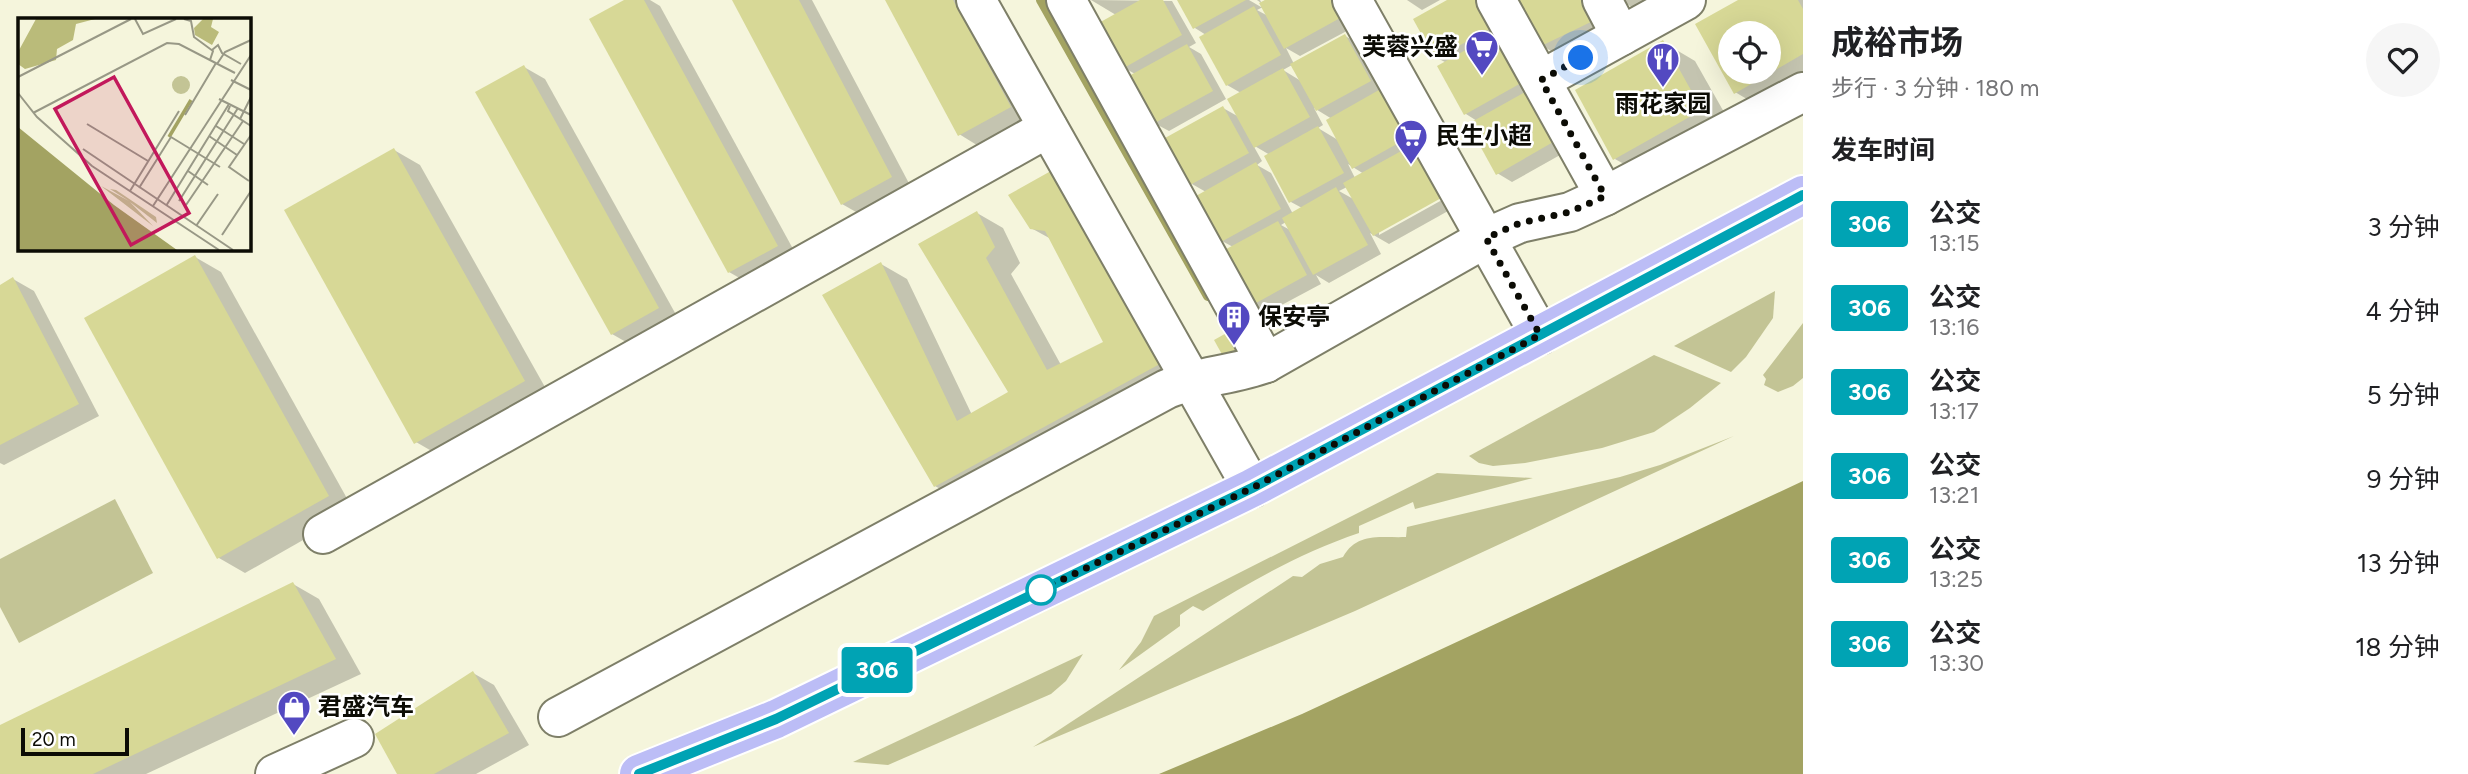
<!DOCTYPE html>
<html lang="zh">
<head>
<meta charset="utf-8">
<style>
	:root { --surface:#fff; --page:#f6f6f6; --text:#202124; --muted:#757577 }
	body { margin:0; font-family:Figtree,"Noto Sans SC",sans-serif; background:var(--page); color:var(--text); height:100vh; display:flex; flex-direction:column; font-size:26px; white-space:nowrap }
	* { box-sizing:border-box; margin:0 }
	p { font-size:23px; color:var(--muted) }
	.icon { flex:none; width:38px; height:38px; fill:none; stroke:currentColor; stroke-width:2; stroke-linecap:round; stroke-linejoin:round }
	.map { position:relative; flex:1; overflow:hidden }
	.side { display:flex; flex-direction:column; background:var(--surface); width:665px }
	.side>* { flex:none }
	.badge { padding:0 14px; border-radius:5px; font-size:24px; line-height:46px }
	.fabs { position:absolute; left:1718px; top:21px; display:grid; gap:14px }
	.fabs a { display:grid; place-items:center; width:63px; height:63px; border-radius:50%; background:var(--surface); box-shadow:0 7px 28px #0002; font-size:35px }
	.scale { position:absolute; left:21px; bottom:18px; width:108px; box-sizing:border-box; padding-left:7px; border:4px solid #0c0c05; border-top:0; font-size:19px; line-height:24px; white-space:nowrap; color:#0c0c05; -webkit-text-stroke:5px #fff; paint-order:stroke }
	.you { position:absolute; width:35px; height:35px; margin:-18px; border:5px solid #fff; border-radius:50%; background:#1a73e8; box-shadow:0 0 0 10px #1a73e833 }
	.map>.badge { position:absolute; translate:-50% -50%; box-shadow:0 0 0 4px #fff }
	h2 { padding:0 28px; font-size:26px; line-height:63px }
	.round { display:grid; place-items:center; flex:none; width:74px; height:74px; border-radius:37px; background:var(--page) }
	.summary { display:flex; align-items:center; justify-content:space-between; height:119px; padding:0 28px }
	h1 { font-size:33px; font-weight:700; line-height:52px }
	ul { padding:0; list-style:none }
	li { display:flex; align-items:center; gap:21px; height:84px; padding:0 28px }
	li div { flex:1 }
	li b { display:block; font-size:26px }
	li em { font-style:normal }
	li .badge { min-width:77px; font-weight:700; text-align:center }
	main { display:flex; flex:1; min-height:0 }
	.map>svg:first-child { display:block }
</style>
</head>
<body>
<main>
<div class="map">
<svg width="1803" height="774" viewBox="0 0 1803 774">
	<rect width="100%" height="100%" fill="#f5f5dc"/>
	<g fill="#c3c495">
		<path d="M1775 291 1773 318 1746 357 1731 372 1674 346Z"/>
		<path d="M1803 323V378L1793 386 1778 392 1764 385 1766 379 1763 375Z"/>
		<path d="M1654 355 1721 383 1690 408 1654 432 1602 448 1525 463 1493 466 1479 463 1469 456Z"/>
		<path d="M1734 436 1355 611 1033 747 1293 576 1302 577 1320 564 1343 557C1357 532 1380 538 1406 537L1407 527 1620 477 1660 465Z"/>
		<path d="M1437 473 1533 478 1415 509 1413 502 1359 526V533C1303 552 1253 580 1203 611L1193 606 1180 615V626L1119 670 1141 642 1154 616Z"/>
		<path d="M115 499 153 573 19 643 0 607V559Z"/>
		<path d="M1083 654 1066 681 1051 694 888 765 853 762Z"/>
	</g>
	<path fill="#a3a362" d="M1803 481V774H1159L1302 714Z"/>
	<g fill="#0003" fill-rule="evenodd">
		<path d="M628 0H650L660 6 798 258 750 284 729 272Z"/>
		<path d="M734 0H812L912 189 863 216 842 204Z"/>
		<path d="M886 0H966L1031 119 980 147 959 134Z"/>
		<path d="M1091 0 1172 1 1196 43 1189 47 1201 54 1226 99 1169 131 1154 123 1135 74 1123 67 1116 15Z"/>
		<path d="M1179 0H1249L1261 7V3L1257 0H1260L1262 4 1266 1 1264 0H1342L1356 26 1300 56 1286 48 1294 64 1345 36 1360 44 1427 144 1379 231V235L1451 195 1457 206 1389 244 1370 233 1381 254 1329 283 1316 275 1321 284 1263 315 1249 307 1233 247 1222 241 1206 192 1192 184 1223 108 1239 117 1241 93 1227 85 1206 35 1195 28ZM1263 7 1268 16 1257 10ZM1292 65 1301 81 1283 70ZM1314 108 1332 119 1338 140 1318 128 1323 125ZM1253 145 1270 155 1291 202 1302 208 1293 214 1271 173 1257 165 1262 161ZM1348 164 1364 174 1355 178ZM1347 187 1355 200 1339 191ZM1286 222 1290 230 1281 225Z"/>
		<path d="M1407 0H1440L1422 10Z"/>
		<path d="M1451 0 1511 44 1569 150 1512 182 1497 173 1477 121 1466 114 1447 63 1437 58Z"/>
		<path d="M1519 0H1595L1608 28 1556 54 1541 45Z"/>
		<path d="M1622 0H1661L1638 12Z"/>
		<path d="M1741 0H1803V90L1767 111 1735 92 1697 25ZM1731 33H1769V72H1731Z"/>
		<path d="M1663 42 1695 61 1733 128 1647 177 1615 159Z"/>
		<path d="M524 67 545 79 679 320 633 346 612 334Z"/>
		<path d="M394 150 420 165 550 396 442 457 416 442Z"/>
		<path d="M1010 196 1193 374 961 501 935 486 881 264 907 279 972 415 1010 393 977 213 1003 228 1020 263 1011 274 1061 365 1105 342 1051 239 1031 228Z"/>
		<path d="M195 257 221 272 354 511 245 573 219 558Z"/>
		<path d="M13 279 34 291 99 416 4 465 0 463V288Z"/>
		<path d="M293 584 319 599 361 674 146 774H0V727Z"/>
		<path d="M473 673 494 685 529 745 476 774H399Z"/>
	</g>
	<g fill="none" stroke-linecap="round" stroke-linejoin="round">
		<path stroke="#a3a362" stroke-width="10" d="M1041 0 1208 296"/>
	</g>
	<g fill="#d7d896" fill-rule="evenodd">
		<path d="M624 0H644L778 246 728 273 589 19Z"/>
		<path d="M732 0H799L892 177 841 205Z"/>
		<path d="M885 0H953L1011 107 958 136Z"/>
		<path d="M1140 0H1163L1182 35 1122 69 1097 24Z"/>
		<path d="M1177 0H1246L1193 29Z"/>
		<path d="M1265 0H1333L1342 17 1284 49 1259 3Z"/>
		<path d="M1447 0H1478L1493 27 1435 59 1413 19Z"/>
		<path d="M1517 0H1585L1595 20 1539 47Z"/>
		<path d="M1738 0H1798L1803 9V54L1734 94 1695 24ZM1731 33H1769V72H1731Z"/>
		<path d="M1254 6 1281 55 1226 86 1199 37Z"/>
		<path d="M1496 33 1523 82 1464 115 1437 66Z"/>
		<path d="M1345 34 1371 81 1316 111 1290 64Z"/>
		<path d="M1663 40 1702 110 1613 160 1575 90Z"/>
		<path d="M1187 44 1213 91 1153 124 1127 77Z"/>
		<path d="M524 65 659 308 611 335 475 92Z"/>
		<path d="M1283 68 1310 117 1254 148 1227 99Z"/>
		<path d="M1386 86 1413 135 1352 169 1326 120Z"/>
		<path d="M1527 91 1555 141 1496 175 1468 124Z"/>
		<path d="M1223 106 1249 153 1190 185 1165 138Z"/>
		<path d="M1318 126 1344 173 1289 203 1264 156Z"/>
		<path d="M1414 144 1443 197 1373 236 1343 183Z"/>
		<path d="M394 148 525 381 414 444 284 210Z"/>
		<path d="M1256 162 1281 209 1221 242 1196 196Z"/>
		<path d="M1058 167 1169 359 934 487 822 295 881 262 957 421 1008 392 918 244 977 211 995 247 986 258 1047 370 1103 342 1045 231 1030 229 1008 195Z"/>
		<path d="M1336 187 1368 245 1313 275 1282 218Z"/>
		<path d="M1278 221 1307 275 1247 308 1217 254Z"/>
		<path d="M195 255 329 496 217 559 84 318Z"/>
		<path d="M13 277 79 404 0 445V285Z"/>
		<path d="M1239 326 1253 353 1229 367 1214 340Z"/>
		<path d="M293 582 336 659 93 774H0V725Z"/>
		<path d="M473 671 509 733 434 774H397L375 734Z"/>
	</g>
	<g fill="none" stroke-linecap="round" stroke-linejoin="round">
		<defs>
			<g id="minor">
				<path d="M976 0 1252 488"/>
				<path d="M1066 0 1266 363"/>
				<path d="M1352 0 1540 335"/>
				<path d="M1496 0 1605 196"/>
				<path d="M1602 0 1621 36"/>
				<path d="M1541 80 1686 0"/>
				<path d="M323 534 1048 128"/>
				<path d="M558 717 1167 389C1199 376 1234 375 1266 363L1486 238 1520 223 1570 212 1605 196 1803 92"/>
				<path d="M275 774 354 738"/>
			</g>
			<path id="major" d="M639 774 776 719 1252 488 1803 195"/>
		</defs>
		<use href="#minor" stroke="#7e7f68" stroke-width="42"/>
		<use href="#major" stroke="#fff" stroke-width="42"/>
		<use href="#minor" stroke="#fff" stroke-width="38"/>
		<use href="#major" stroke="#bcbdf6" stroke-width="38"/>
	</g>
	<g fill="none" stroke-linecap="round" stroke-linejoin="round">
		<defs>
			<path id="line" d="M639 774 776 719 1252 488 1803 195"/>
		</defs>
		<use href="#line" stroke="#fff" stroke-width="16"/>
		<use href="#line" stroke="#00a3b4" stroke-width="10"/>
		<path stroke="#0c0c05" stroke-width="7" stroke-dasharray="0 12.6" d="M1041 590 1252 488 1540 335 1486 238 1520 223 1570 212 1605 196 1541 80 1581 58"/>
	</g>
	<defs>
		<symbol id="supermarket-pin" viewBox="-11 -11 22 30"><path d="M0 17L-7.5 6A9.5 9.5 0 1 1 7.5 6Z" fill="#5349c1" stroke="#fff"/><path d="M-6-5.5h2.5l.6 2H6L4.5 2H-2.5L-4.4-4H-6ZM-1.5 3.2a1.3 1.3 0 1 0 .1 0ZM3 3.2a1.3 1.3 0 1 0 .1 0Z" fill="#fff"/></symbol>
		<symbol id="restaurant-pin" viewBox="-11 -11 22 30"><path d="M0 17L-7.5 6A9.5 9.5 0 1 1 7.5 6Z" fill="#5349c1" stroke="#fff"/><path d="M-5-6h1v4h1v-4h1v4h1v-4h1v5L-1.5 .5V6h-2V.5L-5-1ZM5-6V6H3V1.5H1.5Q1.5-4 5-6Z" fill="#fff"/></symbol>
		<symbol id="building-pin" viewBox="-11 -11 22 30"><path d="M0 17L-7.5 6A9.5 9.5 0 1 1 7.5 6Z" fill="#5349c1" stroke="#fff"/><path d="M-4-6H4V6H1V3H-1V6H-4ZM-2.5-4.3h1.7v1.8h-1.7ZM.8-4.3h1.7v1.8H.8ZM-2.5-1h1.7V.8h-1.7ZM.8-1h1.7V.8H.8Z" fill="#fff"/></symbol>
		<symbol id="shop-pin" viewBox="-11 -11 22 30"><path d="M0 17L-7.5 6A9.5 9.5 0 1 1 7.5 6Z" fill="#5349c1" stroke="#fff"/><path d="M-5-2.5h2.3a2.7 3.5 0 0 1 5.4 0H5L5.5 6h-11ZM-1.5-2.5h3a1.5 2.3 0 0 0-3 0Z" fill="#fff"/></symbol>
	</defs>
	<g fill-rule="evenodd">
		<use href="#supermarket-pin" x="1463" y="28" width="38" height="52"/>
		<use href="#restaurant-pin" x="1644" y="40" width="38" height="52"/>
		<use href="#supermarket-pin" x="1392" y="117" width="38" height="52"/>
		<use href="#building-pin" x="1215" y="298" width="38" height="52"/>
		<use href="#shop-pin" x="275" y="688" width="38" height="52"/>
	</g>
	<circle fill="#fff" stroke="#00a3b4" stroke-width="3.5" cx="1041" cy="590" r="14"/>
	<g text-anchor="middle" stroke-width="5" stroke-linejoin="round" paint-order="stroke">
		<g font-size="24" font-weight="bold" fill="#0c0c05" stroke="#fff" text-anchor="start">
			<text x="1458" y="55" text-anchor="end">芙蓉兴盛</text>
			<text x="1663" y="112" text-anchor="middle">雨花家园</text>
			<text x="1436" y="144">民生小超</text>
			<text x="1258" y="325">保安亭</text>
			<text x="318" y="715">君盛汽车</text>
		</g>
	</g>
	<g transform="translate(18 18)">
		<rect width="233" height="233" fill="#f5f5dc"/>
		<path d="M154 67a9 9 0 1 1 18 0a9 9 0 1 1-18 0ZM83 168 111 183 92 171 98 172 138 199 139 205 112 184 135 208Z" fill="#c3c495"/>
		<path d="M18 1H77L58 6 55 22 39 31 38 42 7 51 0 46V34ZM185 1H195L193 9 201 14 194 27 177 17 176 10Z" fill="#babb7a"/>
		<path d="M0 109 96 187 159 232H0Z" fill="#a3a362"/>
		<path fill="none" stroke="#a3a362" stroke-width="3.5" d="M151 119 173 82"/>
		<path fill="none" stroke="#989886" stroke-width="2" d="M117 1 125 16 158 1M166 1 173 3 176 19 195 33 192 42M194 32 200 27 204 35 223 46M199 46 207 34 233 22M0 59 113 1M213 62 233 72M0 75 19 99 74 148 201 232M201 81 233 97M212 88 210 93 233 108M15 95 149 25 161 26 217 55M167 97 198 45M222 101 233 79M69 106 130 143M198 108 226 126M191 118 219 137M65 131 215 232M170 153 190 167M231 163 211 149 233 117M121 170 153 119 202 149M112 173 161 93M161 183 220 90M168 187 225 103M135 188 233 37M148 188 211 86M178 208 200 176M204 217 233 173"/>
		<path fill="#c2185b" fill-opacity="0.15" stroke="#c2185b" stroke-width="3.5" d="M96 59 171 195 113 227 37 91Z"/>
		<rect width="233" height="233" fill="none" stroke="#0c0c05" stroke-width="3.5"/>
	</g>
</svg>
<div class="fabs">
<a><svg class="icon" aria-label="locate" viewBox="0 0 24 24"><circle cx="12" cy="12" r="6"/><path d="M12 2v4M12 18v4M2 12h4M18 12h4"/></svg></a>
</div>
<div class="scale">20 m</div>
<div class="you" style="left:1581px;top:58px"></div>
<b class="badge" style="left:877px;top:670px;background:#00a3b4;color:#fff">306</b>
</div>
<section class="side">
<div class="summary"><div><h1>成裕市场</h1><p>步行 · 3 分钟 · 180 m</p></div><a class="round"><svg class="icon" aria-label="heart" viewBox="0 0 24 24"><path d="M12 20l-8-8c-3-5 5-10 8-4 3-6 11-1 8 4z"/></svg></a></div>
<h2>发车时间</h2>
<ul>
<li><span class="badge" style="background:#00a3b4;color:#fff">306</span><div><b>公交</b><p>13:15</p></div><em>3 分钟</em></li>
<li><span class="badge" style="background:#00a3b4;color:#fff">306</span><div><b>公交</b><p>13:16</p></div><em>4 分钟</em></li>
<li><span class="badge" style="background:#00a3b4;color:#fff">306</span><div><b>公交</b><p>13:17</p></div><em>5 分钟</em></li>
<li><span class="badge" style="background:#00a3b4;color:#fff">306</span><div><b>公交</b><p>13:21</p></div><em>9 分钟</em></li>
<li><span class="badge" style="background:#00a3b4;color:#fff">306</span><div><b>公交</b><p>13:25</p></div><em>13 分钟</em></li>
<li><span class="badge" style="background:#00a3b4;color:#fff">306</span><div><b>公交</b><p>13:30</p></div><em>18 分钟</em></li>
</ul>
</section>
</main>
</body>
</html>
